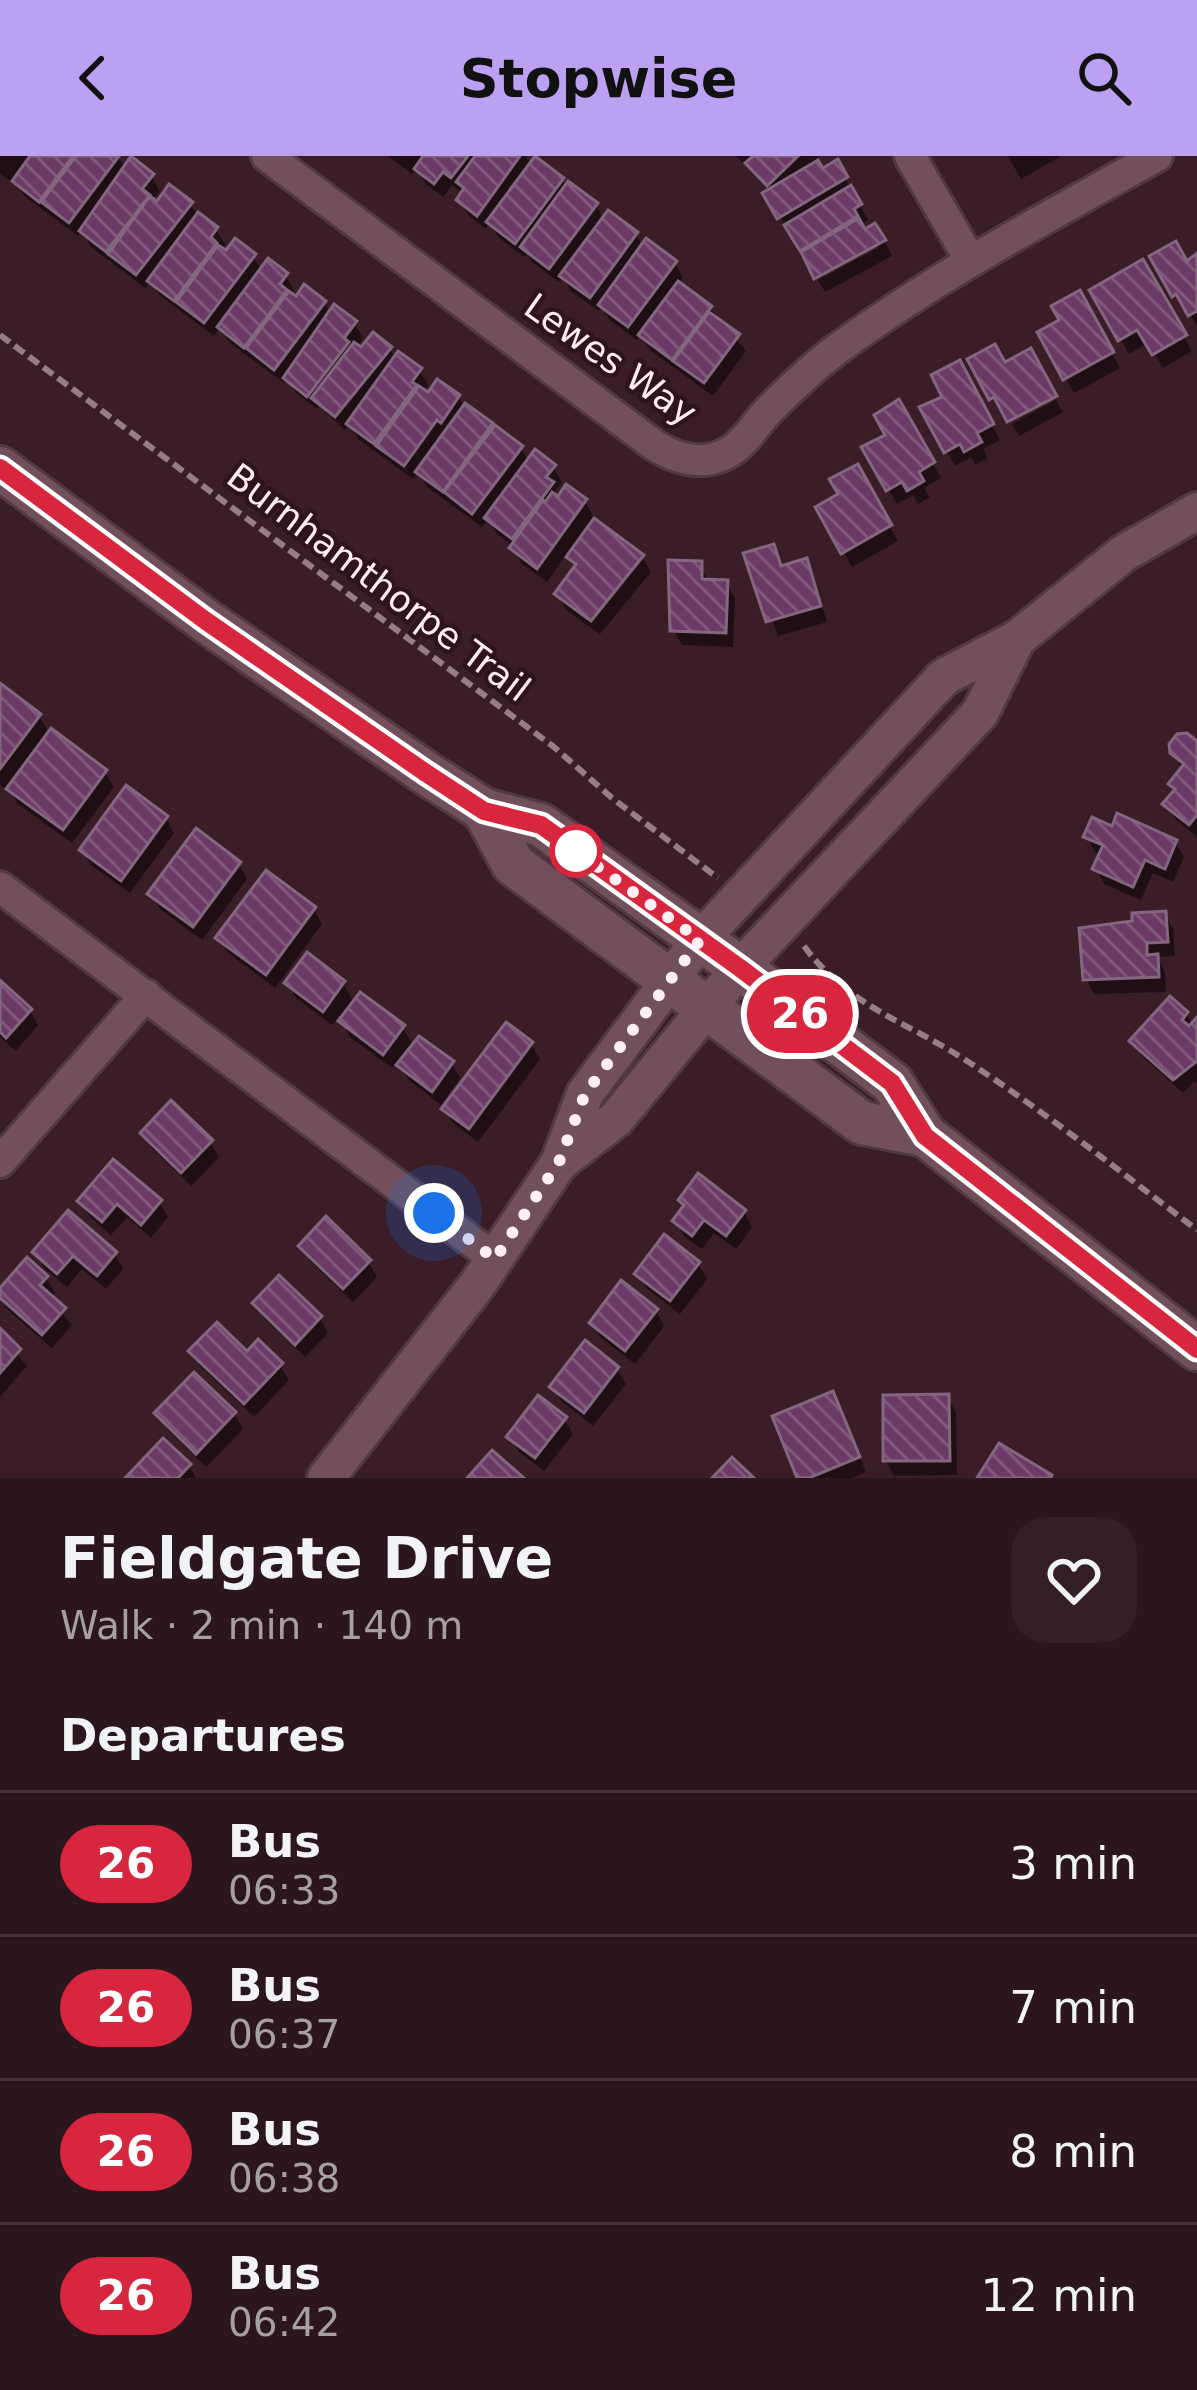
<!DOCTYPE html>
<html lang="en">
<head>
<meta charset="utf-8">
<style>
	:root { --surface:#2c161d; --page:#341f26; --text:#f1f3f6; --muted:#a69fa4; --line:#48353b; --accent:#bca0f2 }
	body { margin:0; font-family:"DejaVu Sans",sans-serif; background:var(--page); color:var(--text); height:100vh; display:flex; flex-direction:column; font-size:45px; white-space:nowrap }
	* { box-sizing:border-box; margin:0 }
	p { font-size:39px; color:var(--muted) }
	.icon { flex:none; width:66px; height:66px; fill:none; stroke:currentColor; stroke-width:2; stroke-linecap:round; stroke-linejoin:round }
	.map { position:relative; height:1322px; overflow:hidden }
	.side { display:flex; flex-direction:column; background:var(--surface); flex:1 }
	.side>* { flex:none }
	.badge { padding:0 24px; border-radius:39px; font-size:42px; line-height:78px }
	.you { position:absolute; width:60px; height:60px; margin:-30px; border:9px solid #fff; border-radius:50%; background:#1a73e8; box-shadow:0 0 0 18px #1a73e833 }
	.map>.badge { position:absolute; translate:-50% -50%; box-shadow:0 0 0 6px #fff }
	h2 { padding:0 60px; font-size:45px; line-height:108px }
	.round { display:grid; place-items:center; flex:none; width:126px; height:126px; border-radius:36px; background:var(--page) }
	.headline { display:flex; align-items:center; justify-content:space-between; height:204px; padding:0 60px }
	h1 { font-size:57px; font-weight:800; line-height:90px }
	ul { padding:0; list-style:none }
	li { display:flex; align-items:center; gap:36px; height:144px; padding:0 60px; border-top:3px solid var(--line) }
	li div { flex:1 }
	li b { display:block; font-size:45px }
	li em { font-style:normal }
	li .badge { min-width:132px; font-weight:700; text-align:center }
	header { display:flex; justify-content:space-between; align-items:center; height:156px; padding:0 60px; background:var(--accent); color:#111; font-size:54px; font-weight:800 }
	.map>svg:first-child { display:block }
</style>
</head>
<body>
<header><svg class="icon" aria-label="back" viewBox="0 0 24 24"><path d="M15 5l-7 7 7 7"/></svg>Stopwise<svg class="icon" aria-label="search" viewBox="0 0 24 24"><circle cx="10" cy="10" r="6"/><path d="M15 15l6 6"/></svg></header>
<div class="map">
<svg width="1197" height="1322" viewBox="0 0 1197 1322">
	<defs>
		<pattern id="building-back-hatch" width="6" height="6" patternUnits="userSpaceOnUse" patternTransform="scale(3)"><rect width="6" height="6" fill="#6b3a66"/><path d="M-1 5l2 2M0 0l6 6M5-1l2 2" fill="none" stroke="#81577c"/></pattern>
	</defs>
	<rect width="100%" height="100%" fill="#3a1d27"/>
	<g fill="#0007">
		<path d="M0 0H118L126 13 151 20 160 35 152 45 190 48 197 59 216 73 225 88 221 94 253 100 262 115 285 119 294 134 290 140 324 147 330 158 354 167 363 182 356 191 390 193 396 203 419 214 428 229 423 237 458 241 466 254 521 292 529 306 553 311 562 326 555 335 560 342 585 345 593 360 591 364 642 401 651 416 600 478 566 454 558 439 576 413 567 397 547 426 521 407 513 390 496 377 488 362 482 371 427 331 419 316 413 323 358 283 350 268 345 274 319 250 317 253 296 237 287 222 284 227 229 186 220 171 214 180 160 140 151 125 145 132 91 91 82 75 78 80 24 40 15 25 13 27 0 18Z"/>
		<path d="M388 0H526L532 10 562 24 567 32 596 49 604 64 636 78 643 91 675 107 683 122 678 129 710 152 746 195 713 240 650 194 641 179 637 184 610 164 602 151 599 155 571 135 563 121 559 126 532 106 527 98 524 101 498 81 490 67 486 73 468 59 459 44 464 38 452 29 443 41 426 28 417 12 412 18Z"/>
		<path d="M736 0H820L816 5 822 16 837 7 868 64 860 69 864 77 884 85 892 100 825 136 818 124 878 92V85L815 119 766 38 770 36Z"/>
		<path d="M1008 0H1061L1021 23Z"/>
		<path d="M1153 101 1186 110 1197 102V170L1186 151 1183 154Z"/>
		<path d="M1142 107 1192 195 1163 212 1148 187 1129 198 1093 135Z"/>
		<path d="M1079 138 1120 212 1074 237 1041 178 1063 165Z"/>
		<path d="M959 208 1000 284 983 293 988 302 975 309 971 301 955 310 923 253 945 240Z"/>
		<path d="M1056 244 1063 256 1019 280 1012 268Z"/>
		<path d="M898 248 941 322 924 332 930 341 918 348 913 339 897 348 865 293 889 280Z"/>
		<path d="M856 312 898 385 852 411 819 352 842 339Z"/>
		<path d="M773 392 783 412 805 405 814 420 827 466 778 480 747 399Z"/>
		<path d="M700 408 709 426 726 427 735 442 733 491 682 489 673 474Z"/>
		<path d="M0 531 39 560 50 579 105 616 114 631 72 687 18 648 7 629 5 632 0 629Z"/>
		<path d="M1197 589V681L1175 663 1166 648 1176 635 1172 628 1183 614 1173 596Z"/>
		<path d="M166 662 174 677 130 737 91 709 82 694Z"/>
		<path d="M1113 674 1175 686 1184 701 1173 726 1153 717 1141 744 1104 728 1096 712 1102 699 1095 696 1087 681Z"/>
		<path d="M239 708 247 723 202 784 160 753 151 738Z"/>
		<path d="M314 753 322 768 275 832 228 797 219 782Z"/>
		<path d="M1165 758 1173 773 1175 800 1157 801 1165 816 1166 836 1094 838 1086 823 1135 768Z"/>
		<path d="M288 827H343L355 848 402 871 414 891 452 908 460 922 441 949 409 924 397 905 392 912 350 881 339 860 332 869 296 842Z"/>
		<path d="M0 828 30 855 38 869 16 895 0 881Z"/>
		<path d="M1186 858 1193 870 1197 866V927L1194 925 1183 937 1142 900 1133 885Z"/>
		<path d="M531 888 540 903 478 986 454 968 445 954Z"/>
		<path d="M143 978 210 986 219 1001 191 1030 152 992Z"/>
		<path d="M81 1045 159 1046 168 1061 151 1082 127 1061 111 1079 89 1060Z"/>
		<path d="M686 1051 744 1056 752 1071 736 1093 714 1077 702 1093 684 1080 676 1065Z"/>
		<path d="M302 1090 368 1106 377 1121 353 1146 310 1105Z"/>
		<path d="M36 1097 115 1098 123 1113 106 1133 82 1113 67 1131 44 1112Z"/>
		<path d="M698 1108 707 1123 680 1158 647 1133 638 1118Z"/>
		<path d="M46 1122 55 1137 50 1142 72 1169 52 1192 7 1153 0 1140V1136Z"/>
		<path d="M256 1147 320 1162 328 1177 305 1201 264 1162Z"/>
		<path d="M656 1155 664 1170 635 1208 601 1182 593 1167Z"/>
		<path d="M0 1177 27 1210 0 1241Z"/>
		<path d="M192 1196 247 1199 280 1209 289 1224 254 1261 201 1211Z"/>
		<path d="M617 1213 626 1228 593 1270 562 1246 553 1231Z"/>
		<path d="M947 1241 956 1256 957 1319 894 1320 886 1305Z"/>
		<path d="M840 1253 866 1316 852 1322H801Z"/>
		<path d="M158 1258H234L243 1273 206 1311 167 1273Z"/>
		<path d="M564 1263 573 1278 544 1315 519 1296 510 1281Z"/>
		<path d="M189 1310 196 1322H129Z"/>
	</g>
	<g fill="url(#building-back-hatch)" stroke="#82677f" stroke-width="3">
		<path d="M30 0H73L39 46 12 25Z"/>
		<path d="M76 0H119L69 67 41 46Z"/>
		<path d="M131 0 154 18 142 33 150 39 106 96 79 75Z"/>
		<path d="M423 0H468L451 22 443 16 434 28 414 13Z"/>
		<path d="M475 0H520L477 60 456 44 464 32 456 26Z"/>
		<path d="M535 0 564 22 515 88 486 66Z"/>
		<path d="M753 0H798L767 30 745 7Z"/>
		<path d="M838 3 848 21 777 63 762 37 818 4 823 12Z"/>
		<path d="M568 25 598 47 549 113 520 91Z"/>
		<path d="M169 28 193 46 136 119 108 98 150 40 157 45Z"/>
		<path d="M851 29 862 48 854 53 858 60 800 95 784 69Z"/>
		<path d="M608 54 638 76 590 142 559 120Z"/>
		<path d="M198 56 218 71 211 81 217 87 174 145 147 125Z"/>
		<path d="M859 62 865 73 875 67 886 84 814 123 801 96Z"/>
		<path d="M235 82 256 98 204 167 176 146 218 89 226 94Z"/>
		<path d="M646 82 677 105 628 171 598 149Z"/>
		<path d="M1176 85 1187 105 1197 97V155L1188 160 1176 138 1172 141 1149 100Z"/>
		<path d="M268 102 288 117 280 128 287 134 244 192 217 171Z"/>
		<path d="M1143 103 1187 179 1152 199 1137 174 1118 185 1089 134Z"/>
		<path d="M678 125 712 150 672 204 638 179Z"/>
		<path d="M304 128 326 145 274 214 246 192 289 135 296 140Z"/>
		<path d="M1080 134 1114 196 1063 224 1037 176 1059 164 1051 150Z"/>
		<path d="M334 148 357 165 344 182 349 186 307 241 283 222Z"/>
		<path d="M709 156 740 178 704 227 673 205Z"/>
		<path d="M373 176 392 191 335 261 311 242 354 186 361 191Z"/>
		<path d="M995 188 1005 206 1031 192 1057 240 1007 266 994 241 989 244 967 203Z"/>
		<path d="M398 195 422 212 412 226 417 229 374 288 346 268Z"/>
		<path d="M960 204 994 268 977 277 982 286 964 296 960 288 944 297 919 251 942 241 931 219Z"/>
		<path d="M437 223 460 239 441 267 437 264 404 310 376 290 419 230 428 236Z"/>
		<path d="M899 243 935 306 919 316 924 325 907 335 902 326 886 335 861 291 885 279 874 259Z"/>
		<path d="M465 247 493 267 443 336 415 316Z"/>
		<path d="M495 269 523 290 472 358 444 336Z"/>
		<path d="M535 293 556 309 546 321 554 326 512 383 484 362Z"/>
		<path d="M858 308 892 369 841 398 815 351 838 338 829 323Z"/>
		<path d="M566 328 587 343 537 413 509 392 543 344 545 346 552 336 558 340Z"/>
		<path d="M594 362 644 399 591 465 554 438 576 408 566 401Z"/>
		<path d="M774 388 781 410 807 402 821 450 766 466 743 397Z"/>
		<path d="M668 404 702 405V423L728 424 726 477 670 475Z"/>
		<path d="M0 527 41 558 0 613Z"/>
		<path d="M51 572 107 614 63 674 6 633Z"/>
		<path d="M1187 577 1197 585V659L1189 669 1162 648 1175 633 1168 628 1184 608 1170 597 1169 588 1177 578Z"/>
		<path d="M126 629 168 660 121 725 79 694Z"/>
		<path d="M1117 657 1177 684 1165 713 1145 704 1133 731 1092 713 1103 689 1083 681 1092 661 1112 670Z"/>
		<path d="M196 672 241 706 193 771 147 738Z"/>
		<path d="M266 714 316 751 266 819 215 782Z"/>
		<path d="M1166 755 1168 786 1147 787V799L1158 798 1159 821 1083 824 1079 772 1132 765V757Z"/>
		<path d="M307 796 345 825 323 856 284 827Z"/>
		<path d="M0 824 32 853 6 882 0 876Z"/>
		<path d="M360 836 405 869 383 899 338 865Z"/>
		<path d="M1170 840 1188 856 1182 864 1189 870 1197 861V905L1173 924 1129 885Z"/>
		<path d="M506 866 533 886 469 973 441 953Z"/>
		<path d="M419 880 454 905 432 936 396 909Z"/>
		<path d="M171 944 213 984 181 1017 140 977Z"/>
		<path d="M113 1003 162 1044 141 1069 117 1048 102 1066 77 1045Z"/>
		<path d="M698 1017 746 1054 726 1080 704 1064 692 1080 672 1065 684 1049 678 1044Z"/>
		<path d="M68 1054 117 1096 97 1120 73 1100 57 1118 32 1096Z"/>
		<path d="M326 1060 371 1104 343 1133 298 1090Z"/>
		<path d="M664 1078 700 1106 670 1145 634 1118Z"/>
		<path d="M27 1101 48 1120 40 1129 66 1152 42 1179 0 1142V1132Z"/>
		<path d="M279 1119 322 1160 295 1189 252 1147Z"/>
		<path d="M621 1124 658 1153 625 1195 589 1167Z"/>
		<path d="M217 1166 247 1195 258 1183 283 1207 244 1248 188 1195Z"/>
		<path d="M0 1172 21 1193 0 1217Z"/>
		<path d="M585 1184 619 1211 584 1257 549 1231Z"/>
		<path d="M194 1216 236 1256 196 1298 154 1257Z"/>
		<path d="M833 1235 860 1301 809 1322H797L772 1260Z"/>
		<path d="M949 1238 950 1305H883V1239Z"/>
		<path d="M538 1239 567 1261 535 1302 506 1281Z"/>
		<path d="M163 1282 191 1308 178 1322H125Z"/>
		<path d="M999 1287 1052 1319 1051 1322H977Z"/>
		<path d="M492 1294 524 1322H467Z"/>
		<path d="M732 1301 754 1322H712Z"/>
	</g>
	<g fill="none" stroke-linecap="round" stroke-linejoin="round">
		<defs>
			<g id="minor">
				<path d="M267 0 654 289C674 302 701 310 723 299 743 291 754 270 768 255 790 233 812 212 836 194 937 120 1047 61 1157 0"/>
				<path d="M910 0 970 104"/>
				<path d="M0 731 495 1103"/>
				<path d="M0 1006 146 839"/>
			</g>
			<g id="tertiary">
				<path d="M559 1007 616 963 740 812 980 557 1017 483"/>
				<path d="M326 1322 477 1129 559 1007 585 938 700 784 944 521 1017 483 1124 397 1197 355"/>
			</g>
			<g id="secondary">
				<path d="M0 312 206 465 426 617 484 654 541 669 740 812 892 927 925 979 1197 1193"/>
				<path d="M484 654 513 708 862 967 925 979"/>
			</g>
		</defs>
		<use href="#minor" stroke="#513942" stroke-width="36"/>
		<use href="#tertiary" stroke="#513942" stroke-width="42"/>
		<use href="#secondary" stroke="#513942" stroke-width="48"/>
		<g stroke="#957e85" stroke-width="6" stroke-dasharray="12 6" stroke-linecap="butt">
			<path d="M0 179 554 591 612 642 718 722"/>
			<path d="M804 790C849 851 906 865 967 905 1046 957 1121 1016 1197 1074"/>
		</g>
		<use href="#minor" stroke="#72505b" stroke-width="30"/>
		<use href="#tertiary" stroke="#72505b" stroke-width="36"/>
		<use href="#secondary" stroke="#72505b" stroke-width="42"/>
	</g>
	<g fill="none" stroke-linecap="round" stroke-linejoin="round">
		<defs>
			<path id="line" d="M0 312 206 465 426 617 484 655 541 669 740 812 892 927 925 980 1197 1193"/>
		</defs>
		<use href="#line" stroke="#fff" stroke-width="27"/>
		<use href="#line" stroke="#d7263d" stroke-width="18"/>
		<path stroke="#ffeef3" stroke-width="12" stroke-dasharray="0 21.6" d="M434 1057 495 1103 559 1006 585 938 700 784 570 691 576 695"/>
	</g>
	<circle fill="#fff" stroke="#d7263d" stroke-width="6" cx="576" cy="695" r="24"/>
	<g text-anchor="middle" stroke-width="9" stroke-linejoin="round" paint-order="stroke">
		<g font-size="36" fill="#ffeef3" stroke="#2f131e">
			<text transform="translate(611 203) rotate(35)" y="13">Lewes Way</text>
			<text transform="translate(379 426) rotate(37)" y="13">Burnhamthorpe Trail</text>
		</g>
	</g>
</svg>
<div class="you" style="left:434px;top:1057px"></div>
<b class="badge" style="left:800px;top:858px;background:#d7263d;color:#fff">26</b>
</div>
<section class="side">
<div class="headline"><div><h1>Fieldgate Drive</h1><p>Walk · 2 min · 140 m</p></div><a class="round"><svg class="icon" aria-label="heart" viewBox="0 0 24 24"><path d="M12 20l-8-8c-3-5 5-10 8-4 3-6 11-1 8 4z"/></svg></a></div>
<h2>Departures</h2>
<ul>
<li><span class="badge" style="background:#d7263d;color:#fff">26</span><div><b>Bus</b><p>06:33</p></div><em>3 min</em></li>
<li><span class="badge" style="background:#d7263d;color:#fff">26</span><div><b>Bus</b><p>06:37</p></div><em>7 min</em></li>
<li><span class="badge" style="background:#d7263d;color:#fff">26</span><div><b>Bus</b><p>06:38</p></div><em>8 min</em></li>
<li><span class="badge" style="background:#d7263d;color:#fff">26</span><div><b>Bus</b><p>06:42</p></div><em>12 min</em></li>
</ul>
</section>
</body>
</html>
